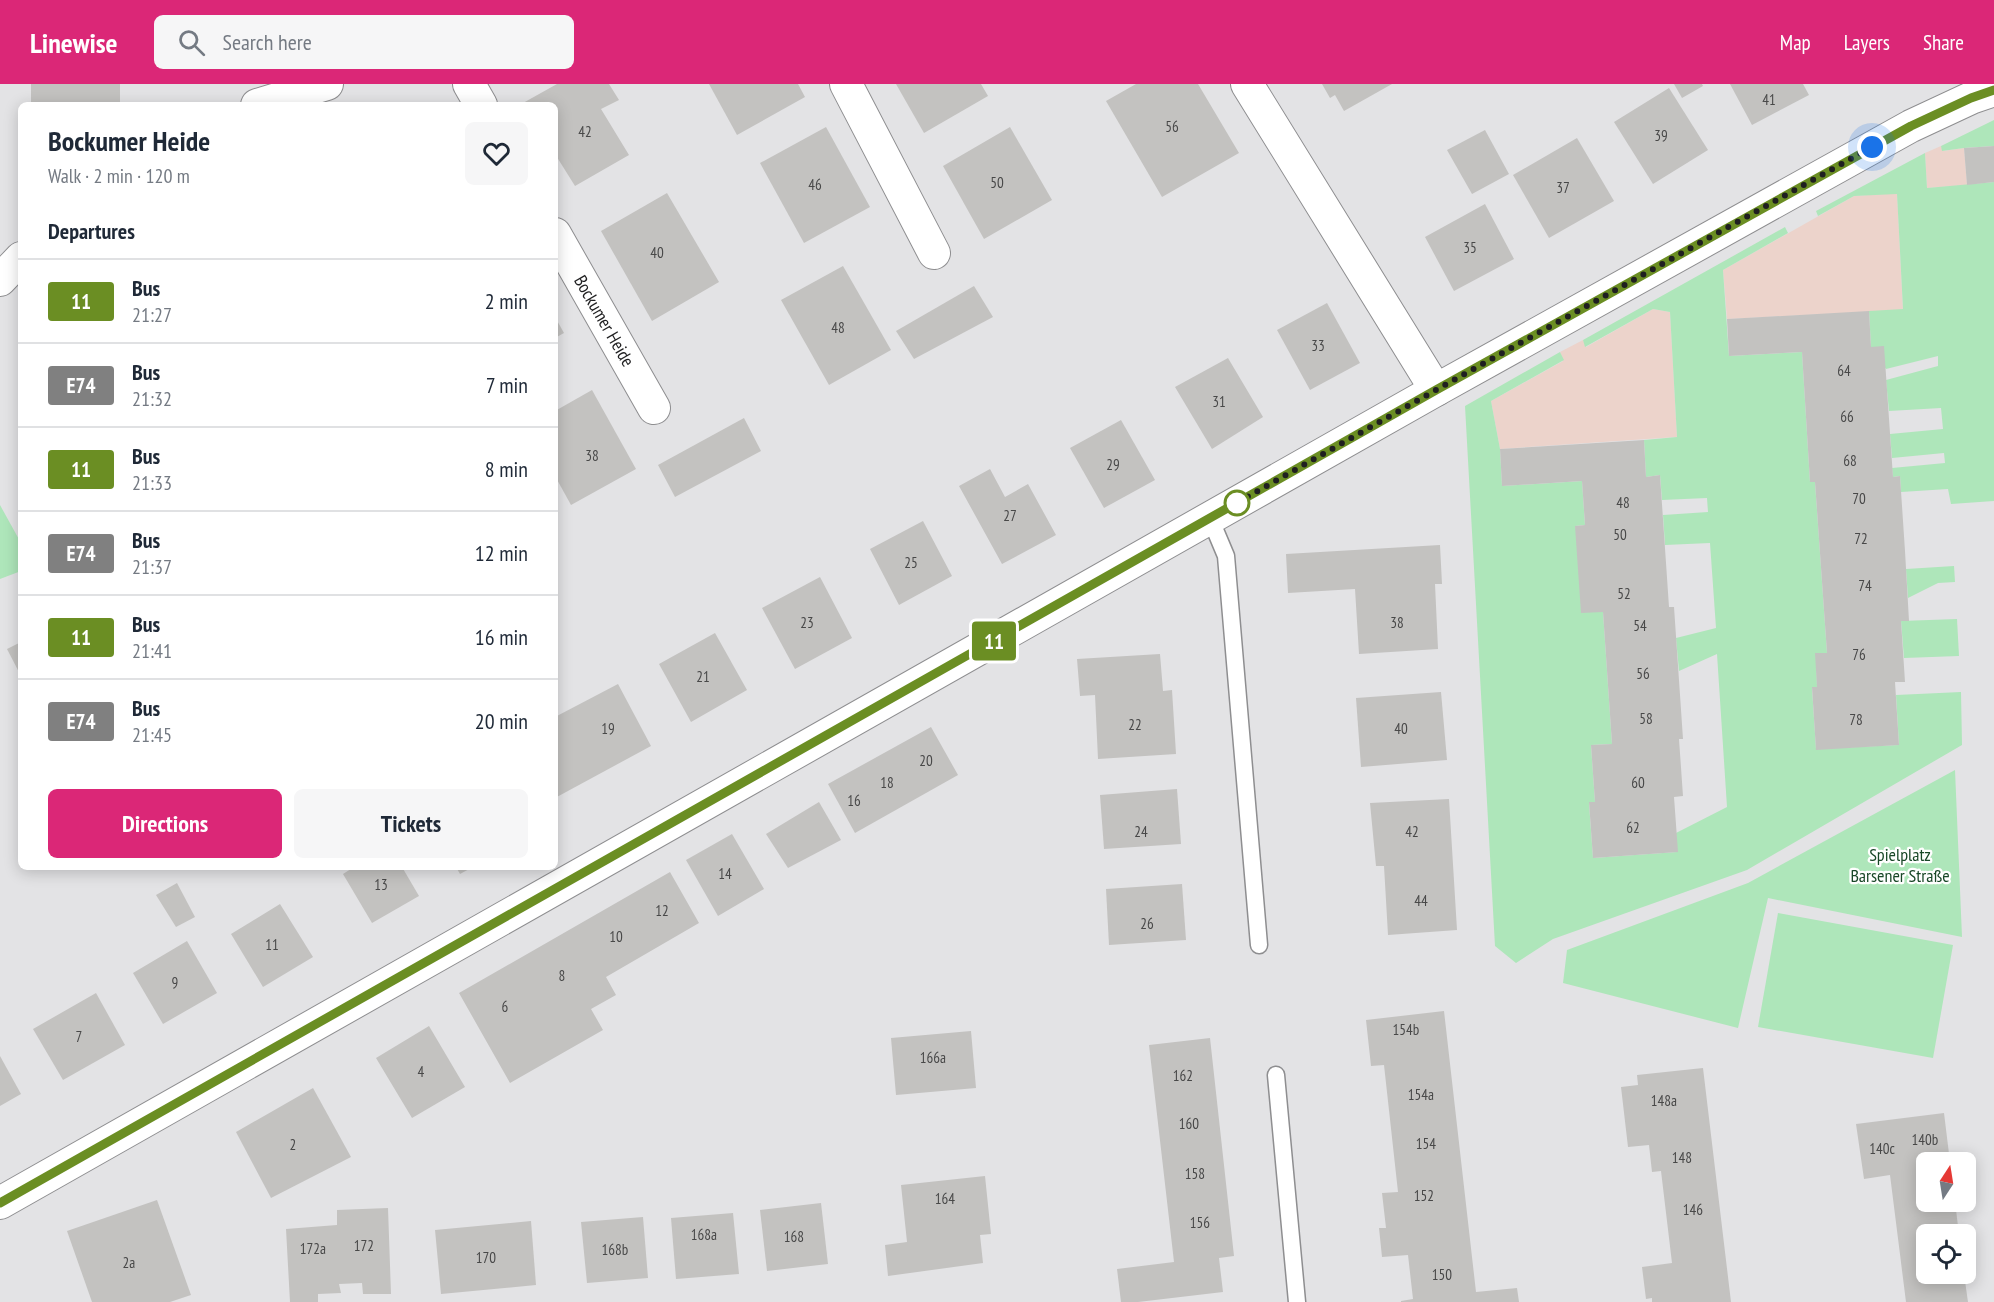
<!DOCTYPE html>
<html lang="en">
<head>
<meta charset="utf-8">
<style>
	:root { --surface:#fff; --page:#f6f6f7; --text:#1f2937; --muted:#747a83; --line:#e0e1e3; --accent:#db2777 }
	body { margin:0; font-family:"PT Sans Narrow",sans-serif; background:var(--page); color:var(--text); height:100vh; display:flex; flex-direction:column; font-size:22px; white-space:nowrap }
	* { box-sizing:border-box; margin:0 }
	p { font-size:20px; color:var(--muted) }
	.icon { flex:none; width:33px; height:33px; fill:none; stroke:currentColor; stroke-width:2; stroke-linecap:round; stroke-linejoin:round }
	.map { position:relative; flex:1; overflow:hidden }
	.details { position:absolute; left:18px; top:18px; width:540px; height:768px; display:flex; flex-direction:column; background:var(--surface); border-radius:9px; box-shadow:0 3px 15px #0003 }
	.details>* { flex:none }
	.badge { padding:0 12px; border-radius:4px; font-size:21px; line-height:39px }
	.needle { width:39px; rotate:12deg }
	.buttons { position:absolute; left:1916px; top:1068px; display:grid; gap:12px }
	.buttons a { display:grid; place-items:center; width:60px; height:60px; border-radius:9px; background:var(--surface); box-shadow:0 3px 15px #0003; font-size:30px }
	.you { position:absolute; width:30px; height:30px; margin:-15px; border:4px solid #fff; border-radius:50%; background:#1a73e8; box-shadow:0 0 0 9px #1a73e833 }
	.map>.badge { position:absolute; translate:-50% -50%; box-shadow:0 0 0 3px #fff }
	h2 { padding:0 30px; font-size:22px; line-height:54px }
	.round { display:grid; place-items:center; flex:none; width:63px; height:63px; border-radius:9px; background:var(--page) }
	.head { display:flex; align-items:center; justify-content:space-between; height:102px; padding:0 30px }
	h1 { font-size:28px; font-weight:700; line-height:45px }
	.button { display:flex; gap:12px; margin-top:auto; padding:12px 30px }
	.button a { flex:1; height:69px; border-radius:9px; background:var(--accent); color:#fff; font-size:24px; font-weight:700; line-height:69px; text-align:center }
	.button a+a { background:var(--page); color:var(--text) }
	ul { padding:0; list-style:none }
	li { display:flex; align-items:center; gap:18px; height:84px; padding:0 30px; border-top:2px solid var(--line) }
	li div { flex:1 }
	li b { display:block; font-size:22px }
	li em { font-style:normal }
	li .badge { min-width:66px; font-weight:700; text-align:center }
	header { display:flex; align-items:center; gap:36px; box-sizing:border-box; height:84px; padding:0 30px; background:var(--accent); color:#fff }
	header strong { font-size:28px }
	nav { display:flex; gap:33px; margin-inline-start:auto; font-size:21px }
	.search { width:420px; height:54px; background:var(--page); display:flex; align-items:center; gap:15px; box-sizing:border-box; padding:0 21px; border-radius:9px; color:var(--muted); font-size:22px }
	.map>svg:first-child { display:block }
</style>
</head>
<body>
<header>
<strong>Linewise</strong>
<div class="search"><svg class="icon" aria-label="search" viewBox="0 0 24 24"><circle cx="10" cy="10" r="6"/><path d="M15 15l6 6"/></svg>Search here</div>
<nav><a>Map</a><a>Layers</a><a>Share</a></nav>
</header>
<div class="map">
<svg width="1994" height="1218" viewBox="0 0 1994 1218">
	<rect width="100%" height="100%" fill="#e3e3e5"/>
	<g fill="#ecd3cb">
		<path d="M1941 62 1943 67 1964 64 1967 101 1927 104 1925 69Z"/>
		<path d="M1897 109 1903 226 1727 235 1723 186 1854 112Z"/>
		<path d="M1653 225 1670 228 1677 353 1500 365 1491 317 1563 277 1560 268 1583 256 1586 263Z"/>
	</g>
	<g fill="#aee6ba">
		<path d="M1994 36V62L1964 64 1942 67 1941 62Z"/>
		<path d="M1925 69 1927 104 1994 98V417L1951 420 1948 405 1901 408 1900 392 1893 393 1892 384 1945 379 1944 369 1892 374 1890 350 1943 345 1941 324 1889 327 1886 296 1938 282V272L1886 285 1871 263 1869 227 1903 225 1897 110 1854 112 1818 132 1816 127Z"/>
		<path d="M1785 143 1788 149 1723 186 1729 272 1802 268 1810 398H1815L1827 569H1816L1817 603 1812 604 1816 665 1899 661 1896 611 1961 608 1962 661 1747 786 1553 855 1516 879 1495 862 1465 322 1560 268 1564 276 1491 317 1500 365 1502 402 1582 397 1585 441 1575 442 1603 528 1612 660 1591 661 1595 718 1589 719 1593 774 1677 768 1676 749 1727 723 1717 570 1679 587 1676 554 1716 544 1710 459 1665 461 1663 431 1708 428 1707 414 1662 416 1660 391 1646 393 1644 356 1677 353 1670 228 1653 225 1585 263 1583 256Z"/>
		<path d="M0 421 21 459V487L0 495Z"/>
		<path d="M1954 482 1955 498 1938 499 1908 514 1906 485Z"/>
		<path d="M1957 535 1959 572 1904 574 1901 537Z"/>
		<path d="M1955 686 1962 853 1768 814 1738 944 1563 899 1567 866 1748 799Z"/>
		<path d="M1778 829 1953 861 1933 974 1758 943Z"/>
	</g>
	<g fill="#c3c2c0">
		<rect x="31" y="0" width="89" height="21"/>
		<path d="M557 0H609L619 16 601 25 629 71 575 102 555 70V21H524L523 19Z"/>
		<path d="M709 0H798L805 13 737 51Z"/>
		<path d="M896 0H981L988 12 924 49Z"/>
		<path d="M1136 0H1198L1239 69 1162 113 1106 17Z"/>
		<path d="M1322 0H1392L1344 27 1335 11 1330 14Z"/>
		<path d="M1674 0H1702L1703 2 1682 14Z"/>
		<path d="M1730 0H1803L1809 11 1752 41Z"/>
		<path d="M1669 4 1708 66 1653 100 1614 38Z"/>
		<path d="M826 43 870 123 804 159 760 79Z"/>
		<path d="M1010 43 1052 116 984 155 943 82Z"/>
		<path d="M1485 46 1509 90 1472 110 1447 66Z"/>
		<path d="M1577 54 1614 117 1549 154 1513 91Z"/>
		<path d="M1994 62V98L1967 101 1964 64Z"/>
		<path d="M667 109 719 198 652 237 601 147Z"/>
		<path d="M1485 120 1514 175 1454 207 1425 153Z"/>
		<path d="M843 182 891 266 829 301 781 216Z"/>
		<path d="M974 202 993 233 914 275 896 247Z"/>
		<path d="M1327 219 1360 279 1310 306 1277 246Z"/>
		<path d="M1869 227 1871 263 1884 262 1893 393 1900 392 1905 467 1909 537H1901L1905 598H1895L1899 661 1816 666 1812 603H1817L1815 569H1827L1815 398H1810L1802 268 1729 272 1727 235Z"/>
		<path d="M555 233 564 249 555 254Z"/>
		<path d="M1228 274 1263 333 1212 365 1175 303Z"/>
		<path d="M592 306 636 385 571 421 555 392V327Z"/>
		<path d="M744 334 761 367 675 413 658 381Z"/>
		<path d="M1121 336 1155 396 1104 424 1070 364Z"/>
		<path d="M1644 356 1646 393 1660 391 1669 523H1674L1683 655H1679L1683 712 1674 713 1678 768 1593 774 1589 718H1595L1591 661 1612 660 1603 528 1581 529 1575 442 1585 441 1582 397 1502 402 1500 365Z"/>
		<path d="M990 385 1005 413 1028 400 1056 451 1002 480 959 402Z"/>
		<path d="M923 437 952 492 899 521 870 465Z"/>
		<path d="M1440 461 1442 500H1435L1438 565 1359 570 1355 505 1288 509 1286 470Z"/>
		<path d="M820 493 852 554 795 585 762 524Z"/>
		<path d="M715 549 747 606 691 638 659 580Z"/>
		<path d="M21 558V592L7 565Z"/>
		<path d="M1160 570 1163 607 1172 606 1176 670 1098 675 1095 611 1080 612 1077 575Z"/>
		<path d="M618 600 651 662 555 714V633Z"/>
		<path d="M1441 608 1447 676 1361 683 1356 614Z"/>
		<path d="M931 643 958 691 855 749 828 700Z"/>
		<path d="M1177 705 1181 760 1104 765 1100 711Z"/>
		<path d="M1449 715 1457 846 1388 851 1384 782H1376L1370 719Z"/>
		<path d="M819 718 841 756 788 784 766 750Z"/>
		<path d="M732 750 764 805 718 832 686 776Z"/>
		<path d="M354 783H402L419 812 372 839 343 790Z"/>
		<path d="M456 783H473L460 790Z"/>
		<path d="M670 788 699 839 606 893 616 911 591 925 603 946 510 999 459 909Z"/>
		<path d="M177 799 195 833 176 843 156 811Z"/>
		<path d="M1182 800 1186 856 1109 861 1106 805Z"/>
		<path d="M280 820 313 873 263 903 231 850Z"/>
		<path d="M187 857 217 909 163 940 133 889Z"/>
		<path d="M96 909 125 961 63 996 33 945Z"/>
		<path d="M1444 927 1476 1208 1517 1204 1519 1218H1401V1217L1413 1215 1408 1171 1382 1173 1379 1144H1386L1382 1109 1398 1108 1384 981 1371 982 1366 936Z"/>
		<path d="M429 942 465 1003 412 1034 376 974Z"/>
		<path d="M971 947 976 1004 896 1011 891 954Z"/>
		<path d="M1210 954 1234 1172 1219 1174 1223 1208 1138 1218H1121L1117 1185 1174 1178 1149 961Z"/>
		<path d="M0 972 21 1010 0 1022Z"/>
		<path d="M1703 984 1731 1218H1652V1214L1646 1215 1642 1183 1672 1179 1661 1087 1652 1088 1649 1061 1628 1063 1621 1003 1638 1001 1637 991Z"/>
		<path d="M313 1004 351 1073 271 1114 236 1048Z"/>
		<path d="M1944 1029 1950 1078H1926V1118H1955L1959 1150H1926V1190H1964L1968 1218H1906L1890 1091 1864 1095 1856 1040Z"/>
		<path d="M985 1092 991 1150 980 1151 983 1179 888 1192 885 1161 907 1158 901 1101Z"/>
		<path d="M157 1116 191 1211 170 1218H92L67 1147Z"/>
		<path d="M821 1119 828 1180 767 1187 760 1126Z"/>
		<path d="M388 1124 391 1210H363L362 1199 339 1200 341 1209 318 1210V1218H290L286 1145 337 1141V1126Z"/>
		<path d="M733 1129 739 1190 676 1195 671 1134Z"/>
		<path d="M643 1133 648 1194 587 1199 581 1138Z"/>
		<path d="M531 1137 536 1201 441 1210 435 1146Z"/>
	</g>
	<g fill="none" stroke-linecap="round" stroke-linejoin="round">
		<defs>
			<g id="service">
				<path d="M1210 434 1226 472 1259 861"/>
				<path d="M1276 991 1297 1218"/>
			</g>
			<g id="minor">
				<path d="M469 0 481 21"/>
				<path d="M846 0 934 169"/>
				<path d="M1247 0 1436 306"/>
				<path d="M257 21 327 0"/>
				<path d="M555 150 654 324"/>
				<path d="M0 196 21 174"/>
				<path d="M0 1119 1436 306 1911 42 1971 14 1994 6"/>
			</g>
		</defs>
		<use href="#service" stroke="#8e8e90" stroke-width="19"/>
		<use href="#minor" stroke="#8e8e90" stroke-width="34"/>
		<use href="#service" stroke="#fff" stroke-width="16"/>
		<use href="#minor" stroke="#fff" stroke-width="32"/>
	</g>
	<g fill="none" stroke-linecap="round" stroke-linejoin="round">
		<defs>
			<path id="line" d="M0 1119 1436 306 1911 42 1971 14 1994 6"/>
		</defs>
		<use href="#line" stroke="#fff" stroke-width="14"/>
		<use href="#line" stroke="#6b8e23" stroke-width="9"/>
		<path stroke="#1f1f20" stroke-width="6" stroke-dasharray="0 10.8" d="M1237 419 1233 421 1436 306 1872 63"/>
	</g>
	<circle fill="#fff" stroke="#6b8e23" stroke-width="3" cx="1237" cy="419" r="12"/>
	<g text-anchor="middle" stroke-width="4.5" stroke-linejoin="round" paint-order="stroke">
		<g font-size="15" fill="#484848">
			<text x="1769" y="21">41</text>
			<text x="1172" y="48">56</text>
			<text x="585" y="53">42</text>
			<text x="1661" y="57">39</text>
			<text x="997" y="104">50</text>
			<text x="815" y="106">46</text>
			<text x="1563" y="109">37</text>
			<text x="1470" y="169">35</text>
			<text x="657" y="174">40</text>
			<text x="838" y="249">48</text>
			<text x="1318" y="267">33</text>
			<text x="1844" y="292">64</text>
			<text x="1219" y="323">31</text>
			<text x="1847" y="338">66</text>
			<text x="592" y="377">38</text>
			<text x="1850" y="382">68</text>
			<text x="1113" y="386">29</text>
			<text x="1859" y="420">70</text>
			<text x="1623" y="424">48</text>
			<text x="1010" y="437">27</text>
			<text x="1620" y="456">50</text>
			<text x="1861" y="460">72</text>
			<text x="911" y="484">25</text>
			<text x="1865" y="507">74</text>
			<text x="1624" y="515">52</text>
			<text x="807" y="544">23</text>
			<text x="1397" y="544">38</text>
			<text x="1640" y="547">54</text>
			<text x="1859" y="576">76</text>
			<text x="1643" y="595">56</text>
			<text x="703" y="598">21</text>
			<text x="1646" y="640">58</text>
			<text x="1856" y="641">78</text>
			<text x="1135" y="646">22</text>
			<text x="608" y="650">19</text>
			<text x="1401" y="650">40</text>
			<text x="926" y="682">20</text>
			<text x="887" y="704">18</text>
			<text x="1638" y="704">60</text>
			<text x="854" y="722">16</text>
			<text x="1633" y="749">62</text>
			<text x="1141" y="753">24</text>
			<text x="1412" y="753">42</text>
			<text x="725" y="795">14</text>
			<text x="381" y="806">13</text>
			<text x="1421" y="822">44</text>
			<text x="662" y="832">12</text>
			<text x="1147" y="845">26</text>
			<text x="616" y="858">10</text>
			<text x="272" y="866">11</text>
			<text x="562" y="897">8</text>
			<text x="175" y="904">9</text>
			<text x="505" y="928">6</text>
			<text x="1406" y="951">154b</text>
			<text x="79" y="958">7</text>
			<text x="933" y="979">166a</text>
			<text x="421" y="993">4</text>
			<text x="1183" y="997">162</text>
			<text x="1421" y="1016">154a</text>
			<text x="1664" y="1022">148a</text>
			<text x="1189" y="1045">160</text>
			<text x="1925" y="1061">140b</text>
			<text x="1426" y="1065">154</text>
			<text x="293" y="1066">2</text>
			<text x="1882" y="1070">140c</text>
			<text x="1682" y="1079">148</text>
			<text x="1195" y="1095">158</text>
			<text x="1424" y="1117">152</text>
			<text x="945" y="1120">164</text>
			<text x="1693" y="1131">146</text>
			<text x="1200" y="1144">156</text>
			<text x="704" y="1156">168a</text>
			<text x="794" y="1158">168</text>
			<text x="364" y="1167">172</text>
			<text x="313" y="1170">172a</text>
			<text x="615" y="1171">168b</text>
			<text x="486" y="1179">170</text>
			<text x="129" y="1184">2a</text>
			<text x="1442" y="1196">150</text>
		</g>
		<g font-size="18" fill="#1f1f20" stroke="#fff">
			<text transform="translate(604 237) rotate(60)" y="6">Bockumer Heide</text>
		</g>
		<g font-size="18" fill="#184727" stroke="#fff">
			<text x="1900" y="777">Spielplatz<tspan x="1900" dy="21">Barsener Straße</tspan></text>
		</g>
	</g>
</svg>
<div class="buttons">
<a><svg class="needle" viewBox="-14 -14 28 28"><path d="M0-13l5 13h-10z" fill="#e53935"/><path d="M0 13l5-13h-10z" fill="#747a83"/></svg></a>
<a><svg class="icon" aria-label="locate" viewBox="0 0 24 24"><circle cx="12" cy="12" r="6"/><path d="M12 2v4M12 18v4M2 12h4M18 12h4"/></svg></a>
</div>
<div class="you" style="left:1872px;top:63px"></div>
<b class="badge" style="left:994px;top:557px;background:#6b8e23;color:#fff">11</b>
<section class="details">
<div class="head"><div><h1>Bockumer Heide</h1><p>Walk · 2 min · 120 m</p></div><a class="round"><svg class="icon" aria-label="heart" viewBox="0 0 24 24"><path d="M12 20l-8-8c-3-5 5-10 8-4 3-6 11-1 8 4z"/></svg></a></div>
<h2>Departures</h2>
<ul>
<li><span class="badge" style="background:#6b8e23;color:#fff">11</span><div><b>Bus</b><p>21:27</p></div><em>2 min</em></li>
<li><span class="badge" style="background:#808080;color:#fff">E74</span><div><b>Bus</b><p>21:32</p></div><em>7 min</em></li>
<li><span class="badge" style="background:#6b8e23;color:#fff">11</span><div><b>Bus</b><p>21:33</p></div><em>8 min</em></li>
<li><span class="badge" style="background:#808080;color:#fff">E74</span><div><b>Bus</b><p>21:37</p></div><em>12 min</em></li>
<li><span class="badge" style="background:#6b8e23;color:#fff">11</span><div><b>Bus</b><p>21:41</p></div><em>16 min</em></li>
<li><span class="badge" style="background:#808080;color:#fff">E74</span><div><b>Bus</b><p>21:45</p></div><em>20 min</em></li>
</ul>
<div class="button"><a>Directions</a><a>Tickets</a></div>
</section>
</div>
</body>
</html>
